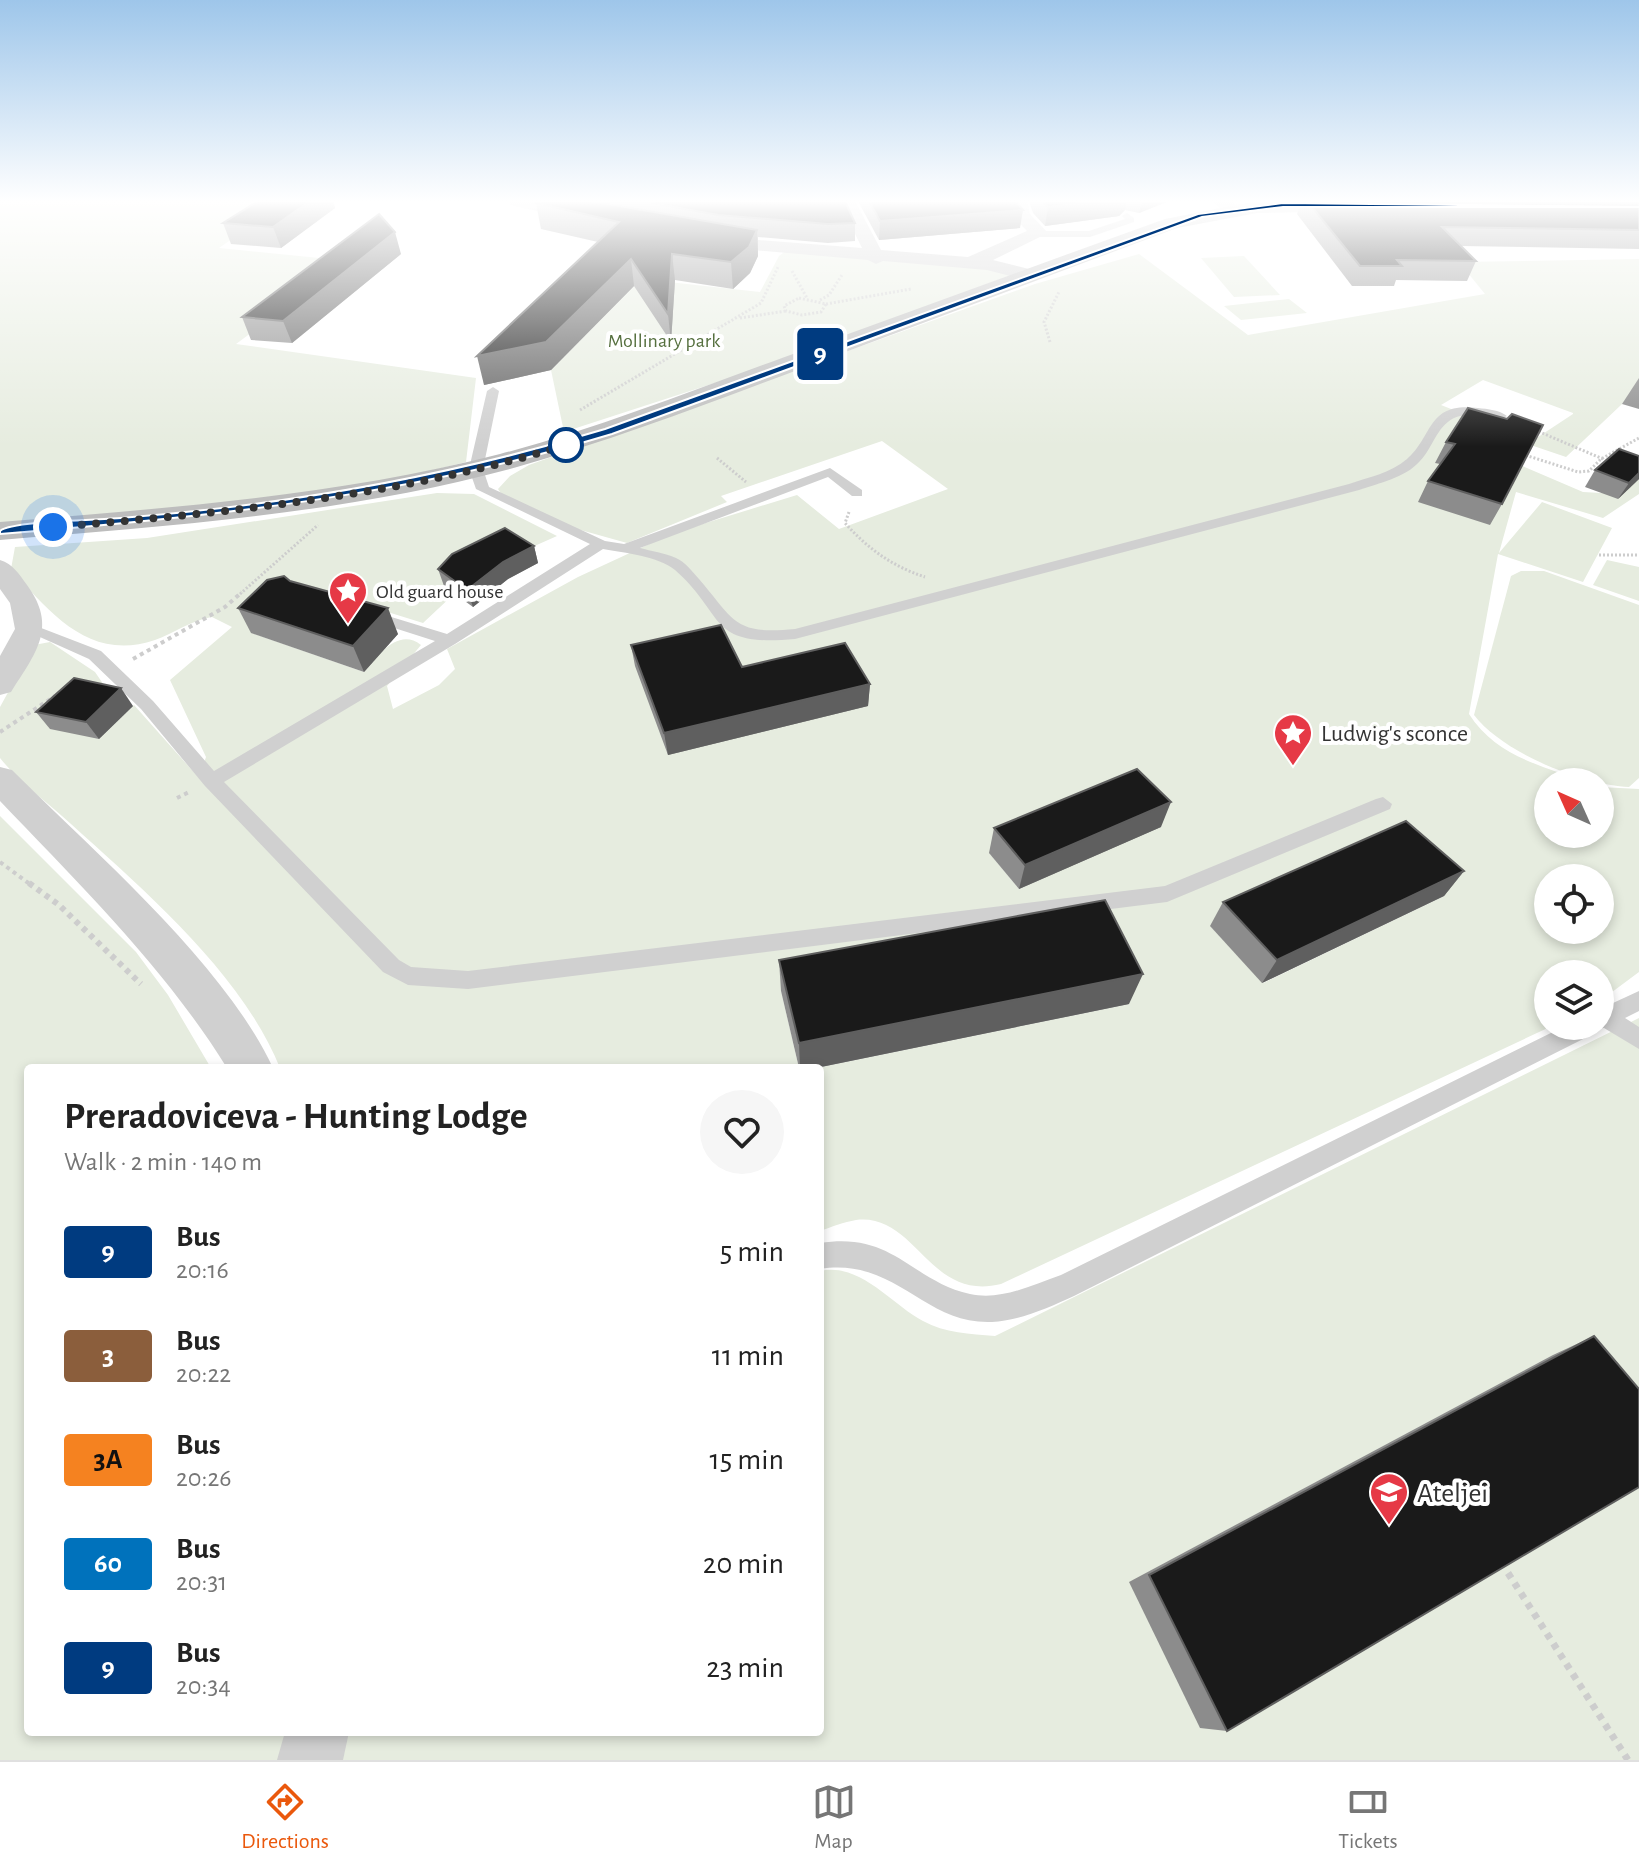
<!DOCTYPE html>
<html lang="en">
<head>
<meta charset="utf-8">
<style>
	:root { --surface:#fff; --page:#f6f6f6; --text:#222; --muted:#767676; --line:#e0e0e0; --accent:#ea580c }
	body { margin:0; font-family:"Alegreya Sans",sans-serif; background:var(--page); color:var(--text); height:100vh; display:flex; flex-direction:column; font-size:30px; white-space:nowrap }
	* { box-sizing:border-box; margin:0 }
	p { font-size:26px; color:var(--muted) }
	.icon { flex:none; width:44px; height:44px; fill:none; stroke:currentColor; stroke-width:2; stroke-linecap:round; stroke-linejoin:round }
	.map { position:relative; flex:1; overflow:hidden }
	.side { position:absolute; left:24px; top:1064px; width:800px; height:672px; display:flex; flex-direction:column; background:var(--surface); border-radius:8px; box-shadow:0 4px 12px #0003 }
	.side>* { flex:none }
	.badge { padding:0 16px; border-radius:6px; font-size:28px; line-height:52px }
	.needle { width:52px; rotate:315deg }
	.fabs { position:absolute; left:1534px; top:768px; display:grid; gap:16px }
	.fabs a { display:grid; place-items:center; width:80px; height:80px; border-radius:50%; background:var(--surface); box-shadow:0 4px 12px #0003; font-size:40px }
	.you { position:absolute; width:40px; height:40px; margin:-20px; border:6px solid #fff; border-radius:50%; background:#1a73e8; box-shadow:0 0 0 12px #1a73e833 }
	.map>.badge { position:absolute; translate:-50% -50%; box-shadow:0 0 0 4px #fff }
	.round { display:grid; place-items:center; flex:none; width:84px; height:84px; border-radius:42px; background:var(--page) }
	.overview { display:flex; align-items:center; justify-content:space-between; height:136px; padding:0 40px }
	h1 { font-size:38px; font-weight:600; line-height:60px }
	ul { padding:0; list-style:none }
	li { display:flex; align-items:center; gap:24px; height:104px; padding:0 40px }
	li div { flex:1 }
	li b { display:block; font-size:30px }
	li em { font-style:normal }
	li .badge { min-width:88px; font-weight:700; text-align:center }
	.menu { display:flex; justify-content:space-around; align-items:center; height:112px; border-top:2px solid var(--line); background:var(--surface); font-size:22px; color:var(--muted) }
	.menu a { display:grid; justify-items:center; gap:4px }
	.menu .active { color:var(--accent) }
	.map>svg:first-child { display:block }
</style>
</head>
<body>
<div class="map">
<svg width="1639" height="1760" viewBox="0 0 1639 1760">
	<rect width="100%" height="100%" fill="#fff"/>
	<g fill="#e6ecdf" fill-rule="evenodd">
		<path d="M0 201H286L219 248 349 261 236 344 476 378 466 462C313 501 157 510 0 523Z"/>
		<path d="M787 250 972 262 1011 275 776 363 564 432 551 370 641 279 760 292 779 256Z"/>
		<path d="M1139 254 1248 335 1485 294 1459 262 1639 259V388L1566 457 1501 435 1436 462 1461 472 1520 465 1583 492 1601 493 1639 479V494L1603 518 1516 492 1499 553 1542 502 1612 528 1583 582 1498 554 1469 714C1496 756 1540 765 1585 782H1548V834H1600V787L1639 789V972L1600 1001V974H1548V1026H1552L1001 1284C928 1302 917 1213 856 1220 844 1222 831 1227 820 1231V1068H816L1129 1004 781 991 799 1068H280C242 974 145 891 71 824 48 803 19 782 0 758V707L34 645 50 642 95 672 108 691 99 739 134 705 199 778 206 757 170 680 232 627 212 617C192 620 174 633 155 640 90 662 51 614 11 569L15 547 147 538 437 493 474 494 557 536 444 586 454 594 423 623 349 600 252 633 364 672C378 656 398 627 421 645L387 686 393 709 439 685 455 669 447 649 578 577 673 533 797 495 839 529 948 489 882 441 721 496 727 502 627 543 577 529 502 495 498 489 510 476 529 465 1035 284ZM1483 380 1573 413V414L1532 441 1441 405ZM1160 826 1019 889 990 854V853ZM1548 878H1600V930H1548ZM1444 896 1263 983 1211 927V926Z"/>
		<path d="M1244 256 1280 295 1234 297 1201 258Z"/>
		<path d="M1289 299 1307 313 1241 320 1224 306Z"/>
		<path d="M1607 560 1639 567V601L1593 585Z"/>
		<path d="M1521 571H1544L1639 605V778L1629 787C1583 785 1503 753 1474 715L1511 576Z"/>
		<path d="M0 816 136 952 168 995 211 1068H28V1732H298L285 1760H0Z"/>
		<path d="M1639 1018V1760H338L340 1732H820V1271C860 1262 891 1304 923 1321 945 1333 970 1334 995 1336Z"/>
	</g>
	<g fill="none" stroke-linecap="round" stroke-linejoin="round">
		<g stroke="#cdcdcd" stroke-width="3" stroke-dasharray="2 2" stroke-linecap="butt">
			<path d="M792 271 807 298"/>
			<path d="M799 298 826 304 821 312 802 315 786 311 784 306Z"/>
			<path d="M820 300 829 295 842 275"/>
			<path d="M826 304 911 289"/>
			<path d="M740 318 786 311"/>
			<path d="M1050 342 1044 322 1059 292"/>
			<path d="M580 410 761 303 778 267"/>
			<path d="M1535 430 1603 459"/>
			<path d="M1522 454 1578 472 1589 471 1601 459 1639 438"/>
			<path d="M717 458 746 482"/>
			<path d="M849 512 845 523C868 549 892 566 925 577"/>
			<path d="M1599 555H1639"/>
			<path d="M240 594 318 525"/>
		</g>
		<g stroke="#cdcdcd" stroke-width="4" stroke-dasharray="4 4" stroke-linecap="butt">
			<path d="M133 659 225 607 242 592"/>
			<path d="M0 732 55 696"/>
			<path d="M177 798 189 792"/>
			<path d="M0 862 31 885"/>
		</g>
		<path stroke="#cdcdcd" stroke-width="6" stroke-dasharray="5 5" stroke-linecap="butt" d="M29 883 59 905 141 984"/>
		<path stroke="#cdcdcd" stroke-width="7" stroke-dasharray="6 6" stroke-linecap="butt" d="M1508 1573 1628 1760"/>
		<g fill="#d0d0d0" fill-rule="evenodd">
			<path d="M1127 213 1134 218V222L1090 237H1038L1033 234 1038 231H1089L1125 219 1122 216Z"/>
			<path d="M493 387 499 391 483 469 489 487 605 541 624 544 830 468 862 490V496H852L828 477 640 548C651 551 665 553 676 558 685 562 692 571 699 579 735 621 734 635 795 629L1349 484C1369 477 1391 473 1407 459 1434 436 1426 402 1478 408 1488 409 1499 410 1507 416 1494 425 1471 409 1454 418 1436 427 1433 448 1420 461 1405 478 1379 483 1359 490L795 639C706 647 727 616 675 570 658 556 625 553 603 549L455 644 224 782 399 960 411 967 468 971 1165 886 1376 799 1383 797 1392 804 1390 809 1167 902 468 989 408 985 383 972 205 786 141 709 89 659 22 629 30 624 36 626 101 651 153 701 214 771 435 641 363 618V612H375L447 634 590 544 476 489 469 469 487 391Z"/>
			<path d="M1639 991V1011L1625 1018 1639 1027V1049L1604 1028 1597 1029 1595 1033 1074 1296C1050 1307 1019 1321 992 1322 924 1325 896 1257 820 1269V1243C894 1231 911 1281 970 1294 1001 1301 1032 1285 1061 1275L1565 1026H1600V1009Z"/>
		</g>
		<g fill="#d0d0d0" fill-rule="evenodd">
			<path d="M508 201H537L594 214 597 218 588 223 511 205Z"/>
			<path d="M839 201H855L881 250 968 257 1027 231 1013 216 1010 201H1027L1030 214 1048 233 993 260 1037 271 1040 275 1030 281 987 270 883 261 876 264 868 260 707 246 698 241 707 236 862 248Z"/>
			<path d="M1211 201H1231L1242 209 1239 213H1227Z"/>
			<path d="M0 560C13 564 19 574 27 585 58 627 36 653 11 692L0 695V656L15 629 10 603 0 589Z"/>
			<path d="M0 767 12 770C95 853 224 963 273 1068H227C165 968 81 886 0 801Z"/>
			<path d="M285 1732H349L343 1760H277Z"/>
		</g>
		<path fill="#bdbdbd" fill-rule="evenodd" d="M1257 201H1368L1371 205 1361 211 1257 213 1177 228C1054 274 931 320 808 366 712 402 616 439 517 467 350 513 173 526 0 540V522C167 508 337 496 500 454 596 429 688 392 782 358 909 312 1037 265 1165 219Z"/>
	</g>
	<g fill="#8c8c8c">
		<path d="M258 201H333L335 208 281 248 231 244 223 223Z"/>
		<path d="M542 201H845L855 223V241L828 243 758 237V256L750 273 733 289 675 280 671 342 634 286 551 370 484 385 598 242 541 229 536 203Z"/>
		<path d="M858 201H1015L1020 228 879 240Z"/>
		<path d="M1029 201H1169L1139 213 1125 210 1119 216 1045 226 1033 213Z"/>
		<path d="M1302 201H1639V249L1461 246 1476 261 1467 281 1396 280 1394 286H1352L1297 214Z"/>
		<path d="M401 254 292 343 251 340 242 317Z"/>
		<path d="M1639 378V409L1622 404Z"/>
		<path d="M1507 419 1502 504 1490 525 1418 502 1428 481 1440 464 1435 463 1446 442Z"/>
		<path d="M1595 470 1639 479 1618 499 1585 487Z"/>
		<path d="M534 546 538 563 508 579 473 607 444 586 438 569Z"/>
		<path d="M290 581 398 634 364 672 251 633 238 608Z"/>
		<path d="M631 645 742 667 870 684 868 706 668 755 635 666Z"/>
		<path d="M133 706 99 739 50 729 36 712Z"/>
		<path d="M1161 827 1019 889 989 853 994 828Z"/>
		<path d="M1464 871 1444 896 1262 983 1210 926 1223 902Z"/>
		<path d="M779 960 1129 1004 816 1068H799L781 991Z"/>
		<path d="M1594 1336 1227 1731 1200 1728 1129 1582 1553 1355Z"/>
	</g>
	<g fill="#5f5f5f">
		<path d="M310 201H333L335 208 281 248 273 227Z"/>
		<path d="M1099 201H1127L1125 210 1119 216 1045 226 1048 207Z"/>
		<path d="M1142 201H1169L1139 213Z"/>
		<path d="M1023 210 1020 228 879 240 880 221Z"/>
		<path d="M757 230 758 256 750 273 733 289 731 262Z"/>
		<path d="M395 232 401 254 292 343 283 321Z"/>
		<path d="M672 254 675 280 671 342 668 314Z"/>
		<path d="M631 259 634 286 551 370 484 385 477 356Z"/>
		<path d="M1639 473V479L1618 499 1629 483Z"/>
		<path d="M534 546 538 563 508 579 473 607 467 590 503 562Z"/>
		<path d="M388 608 398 634 364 672 353 646Z"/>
		<path d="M870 684 868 706 668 755 664 733Z"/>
		<path d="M121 688 133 706 99 739 86 722Z"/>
		<path d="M1171 802 1161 827 1019 889 1025 865Z"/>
		<path d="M1464 871 1444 896 1262 983 1277 960Z"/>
		<path d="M1143 974 1129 1004 816 1068H800L799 1043Z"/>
	</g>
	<g fill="#1a1a1a" stroke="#5f5f5f" stroke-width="2">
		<path d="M258 201H310L273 227 223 223Z"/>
		<path d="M542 201H591L757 230 749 247 731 262 672 254 668 314 631 259 546 342 477 356 619 222 536 203Z"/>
		<path d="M641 201H845L855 223 828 224 718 215Z"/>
		<path d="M869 201H1015L1023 210 880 221Z"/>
		<path d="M1042 201H1099L1048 207Z"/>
		<path d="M1307 201H1639V230L1442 227 1476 261 1397 260 1402 266H1360Z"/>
		<path d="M379 214 395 232 283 321 242 317Z"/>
		<path d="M1468 408 1507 419 1512 414 1543 425 1502 504 1428 481 1455 444 1446 442Z"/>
		<path d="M1619 449 1639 456V473L1629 483 1595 470Z"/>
		<path d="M505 528 534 546 503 562 467 590 438 569 452 554Z"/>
		<path d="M284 576 290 581 388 608 353 646 238 608 267 580Z"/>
		<path d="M721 625 742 667 845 643 870 684 664 733 631 645Z"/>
		<path d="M74 678 121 688 86 722 36 712Z"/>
		<path d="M1137 769 1171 802 1025 865 994 828Z"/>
		<path d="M1406 821 1464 871 1277 960 1223 902Z"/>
		<path d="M1105 900 1143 974 799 1043 779 960Z"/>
		<path d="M1594 1336 1639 1389V1487L1227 1731 1149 1575Z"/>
	</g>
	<linearGradient id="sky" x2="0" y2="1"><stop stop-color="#9ec6ea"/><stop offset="0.45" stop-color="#fff"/><stop offset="1" stop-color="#fff" stop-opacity="0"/></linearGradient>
	<rect width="1639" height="447" fill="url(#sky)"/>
	<path fill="#003b80" stroke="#fff" stroke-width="2" d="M1283 203 1639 207H1283L1202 217 612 434C407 496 212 517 0 534V531C9 521 97 520 121 518 285 505 447 477 605 429L1198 214Z"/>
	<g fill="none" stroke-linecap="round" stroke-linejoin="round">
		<path stroke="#333" stroke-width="8" stroke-dasharray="0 14.4" d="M53 527C225 513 401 496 566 445"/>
	</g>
	<defs>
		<symbol id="sight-pin" viewBox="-11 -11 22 30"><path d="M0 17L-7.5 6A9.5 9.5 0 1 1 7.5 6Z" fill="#e63946" stroke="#fff"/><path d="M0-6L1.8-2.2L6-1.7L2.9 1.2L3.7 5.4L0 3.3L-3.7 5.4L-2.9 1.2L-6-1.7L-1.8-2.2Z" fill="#fff"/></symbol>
		<symbol id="university-pin" viewBox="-11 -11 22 30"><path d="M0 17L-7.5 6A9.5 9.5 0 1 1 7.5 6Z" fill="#e63946" stroke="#fff"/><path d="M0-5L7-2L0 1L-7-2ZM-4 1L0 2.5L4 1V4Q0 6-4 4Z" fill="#fff"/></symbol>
	</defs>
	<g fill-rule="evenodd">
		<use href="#sight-pin" x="326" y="569" width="44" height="60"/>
		<use href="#sight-pin" x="1271" y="711" width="44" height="60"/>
		<use href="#university-pin" x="1367" y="1470" width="44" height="60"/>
	</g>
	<circle fill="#fff" stroke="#003b80" stroke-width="4" cx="566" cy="445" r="16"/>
	<g text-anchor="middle" stroke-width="8" stroke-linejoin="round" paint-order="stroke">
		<g font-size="20" fill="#56703f" stroke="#fff">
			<text x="664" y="347">Mollinary park</text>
		</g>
		<g font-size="20" fill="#333" stroke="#fff" text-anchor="start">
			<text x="376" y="598">Old guard house</text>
		</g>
		<g font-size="24" fill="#333" stroke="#fff" text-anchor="start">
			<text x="1321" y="741">Ludwig's sconce</text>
		</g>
		<g font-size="28" fill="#333" stroke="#fff" text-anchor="start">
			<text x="1417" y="1502">Ateljei</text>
		</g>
	</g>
</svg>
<div class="fabs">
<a><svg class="needle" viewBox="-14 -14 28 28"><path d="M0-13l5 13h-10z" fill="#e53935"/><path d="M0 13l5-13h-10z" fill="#767676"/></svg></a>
<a><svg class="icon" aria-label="locate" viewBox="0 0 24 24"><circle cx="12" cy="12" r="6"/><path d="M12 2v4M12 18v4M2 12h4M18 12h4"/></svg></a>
<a><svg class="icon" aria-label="layers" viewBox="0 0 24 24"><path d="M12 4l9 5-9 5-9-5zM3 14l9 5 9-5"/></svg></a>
</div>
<div class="you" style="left:53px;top:527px"></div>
<b class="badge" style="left:820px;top:354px;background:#003b80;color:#fff">9</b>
<section class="side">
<div class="overview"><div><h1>Preradoviceva - Hunting Lodge</h1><p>Walk · 2 min · 140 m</p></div><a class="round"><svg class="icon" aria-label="heart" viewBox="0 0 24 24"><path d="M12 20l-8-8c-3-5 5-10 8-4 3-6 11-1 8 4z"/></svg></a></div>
<ul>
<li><span class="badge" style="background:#003b80;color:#fff">9</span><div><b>Bus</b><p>20:16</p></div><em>5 min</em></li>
<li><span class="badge" style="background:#8b5e3c;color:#fff">3</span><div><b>Bus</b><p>20:22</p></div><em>11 min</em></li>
<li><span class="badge" style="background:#f58220;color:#111">3A</span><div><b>Bus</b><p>20:26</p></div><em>15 min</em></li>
<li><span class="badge" style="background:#0072bc;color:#fff">60</span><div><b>Bus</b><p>20:31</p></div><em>20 min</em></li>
<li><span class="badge" style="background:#003b80;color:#fff">9</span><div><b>Bus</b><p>20:34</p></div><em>23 min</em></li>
</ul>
</section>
</div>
<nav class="menu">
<a class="active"><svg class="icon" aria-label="directions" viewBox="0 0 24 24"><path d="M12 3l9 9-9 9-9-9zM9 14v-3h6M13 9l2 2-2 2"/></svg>Directions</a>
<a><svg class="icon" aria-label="map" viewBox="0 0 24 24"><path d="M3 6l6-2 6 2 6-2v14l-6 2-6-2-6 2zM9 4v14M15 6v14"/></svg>Map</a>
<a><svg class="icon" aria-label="tickets" viewBox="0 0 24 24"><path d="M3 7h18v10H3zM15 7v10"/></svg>Tickets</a>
</nav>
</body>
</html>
